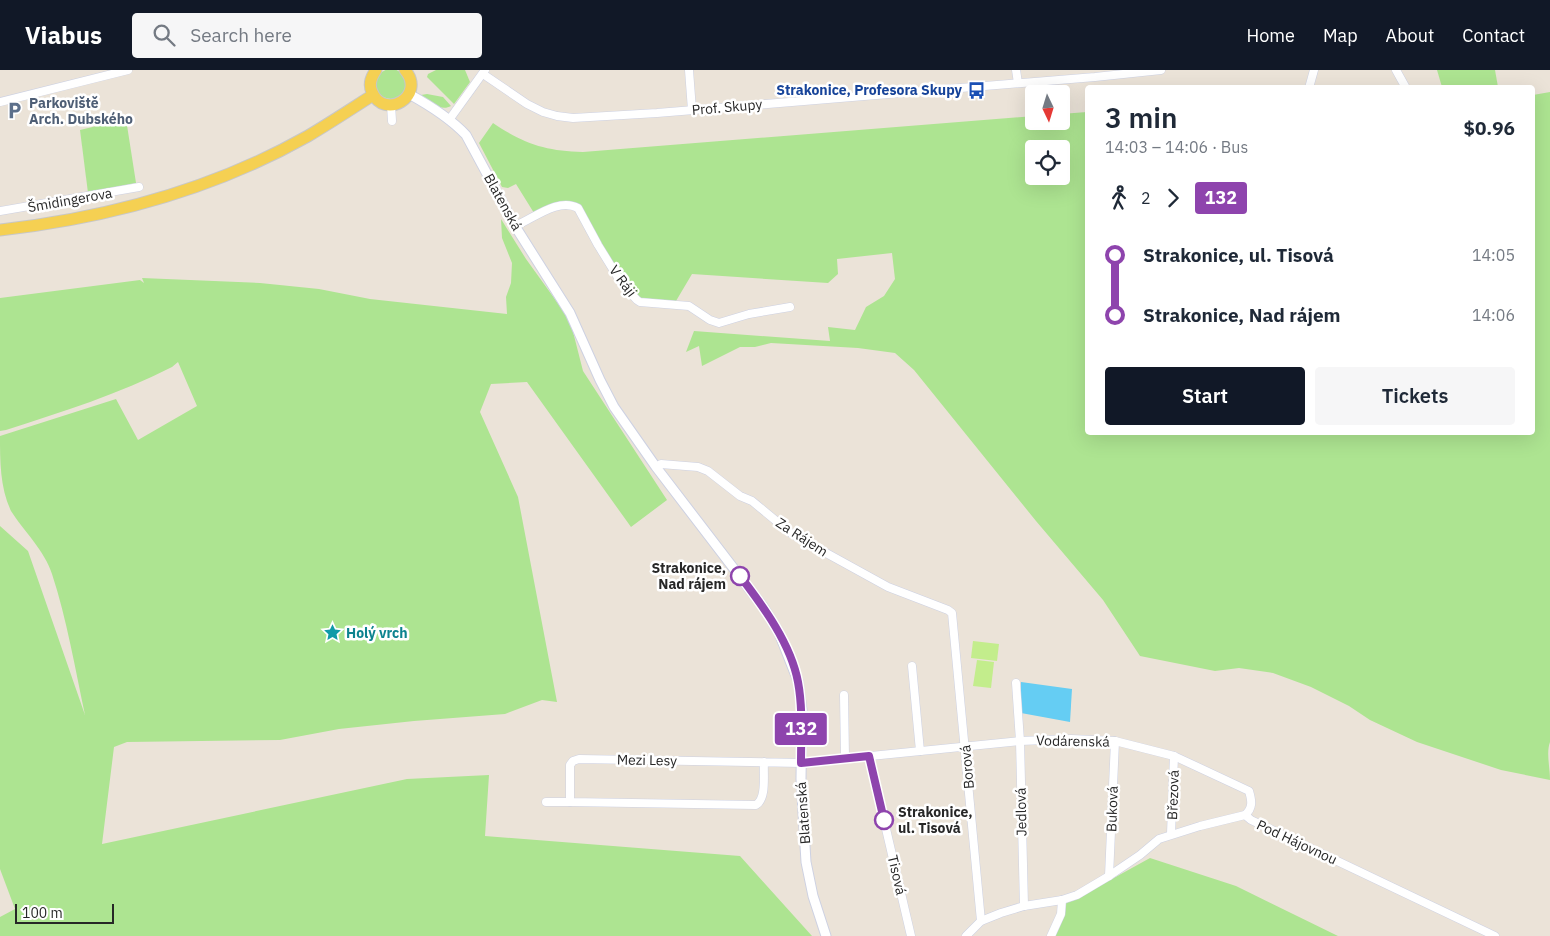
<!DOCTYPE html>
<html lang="en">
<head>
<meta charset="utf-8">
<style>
	:root { --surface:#fff; --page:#f6f6f7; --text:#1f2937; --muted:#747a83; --accent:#111827 }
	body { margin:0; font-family:"IBM Plex Sans",sans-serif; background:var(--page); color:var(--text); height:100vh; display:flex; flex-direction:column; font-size:19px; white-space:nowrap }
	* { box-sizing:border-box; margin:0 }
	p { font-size:16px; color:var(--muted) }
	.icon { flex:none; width:28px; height:28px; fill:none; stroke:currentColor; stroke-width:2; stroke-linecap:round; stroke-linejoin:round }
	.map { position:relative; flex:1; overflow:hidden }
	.panel { position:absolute; left:1085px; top:15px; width:450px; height:350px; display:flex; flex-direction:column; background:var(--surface); border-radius:5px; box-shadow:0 5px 20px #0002 }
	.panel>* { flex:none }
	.badge { padding:0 10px; border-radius:4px; font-size:18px; line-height:32px }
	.needle { width:32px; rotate:176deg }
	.controls { position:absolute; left:1025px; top:15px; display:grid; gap:10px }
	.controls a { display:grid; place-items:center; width:45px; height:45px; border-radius:5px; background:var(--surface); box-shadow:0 5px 20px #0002; font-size:25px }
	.scale { position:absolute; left:15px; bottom:12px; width:99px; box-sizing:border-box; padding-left:5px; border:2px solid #272727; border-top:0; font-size:14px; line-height:18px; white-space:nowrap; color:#272727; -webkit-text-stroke:4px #fff; paint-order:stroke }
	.map>.badge { position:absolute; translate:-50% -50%; box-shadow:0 0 0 2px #fff }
	.legs { display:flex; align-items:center; gap:8px; height:55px; padding:0 20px; font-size:16px }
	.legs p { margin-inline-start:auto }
	.headline { display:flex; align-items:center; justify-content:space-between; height:85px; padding:0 20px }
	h1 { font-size:28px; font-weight:600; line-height:38px }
	.primary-button { display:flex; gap:10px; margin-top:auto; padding:10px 20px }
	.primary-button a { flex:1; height:58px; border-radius:5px; background:var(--accent); color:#fff; font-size:20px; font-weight:600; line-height:58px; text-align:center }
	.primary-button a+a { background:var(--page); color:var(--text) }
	ul { padding:0 20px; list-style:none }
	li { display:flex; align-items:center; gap:18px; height:60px; font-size:19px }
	li i { display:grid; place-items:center; width:8px; height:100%; margin:0 6px; background:currentColor }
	li i::after { content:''; width:12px; height:12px; margin:-6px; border:4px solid; border-radius:50%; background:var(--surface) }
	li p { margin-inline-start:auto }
	li:first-child i { background:linear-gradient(#0000 50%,currentColor 0) }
	li:last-child i { background:linear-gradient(currentColor 50%,#0000 0) }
	header { display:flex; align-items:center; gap:30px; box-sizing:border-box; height:70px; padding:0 25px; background:var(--accent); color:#fff }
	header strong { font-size:24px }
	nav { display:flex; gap:28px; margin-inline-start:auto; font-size:18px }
	.search { width:350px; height:45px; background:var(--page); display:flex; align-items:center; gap:12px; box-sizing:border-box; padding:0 18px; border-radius:5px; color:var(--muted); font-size:19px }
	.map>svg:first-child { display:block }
</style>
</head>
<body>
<header>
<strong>Viabus</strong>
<div class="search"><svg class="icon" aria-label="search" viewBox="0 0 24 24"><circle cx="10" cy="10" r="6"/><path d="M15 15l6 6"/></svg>Search here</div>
<nav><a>Home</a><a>Map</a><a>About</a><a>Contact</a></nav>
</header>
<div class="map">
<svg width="1550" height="866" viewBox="0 0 1550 866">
	<rect width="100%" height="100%" fill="#ebe3d8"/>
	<g fill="#ade491" fill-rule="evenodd">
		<circle cx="391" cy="14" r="15"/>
		<path d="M436 0H465L470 12 454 34 427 7 428 4Z"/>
		<path d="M1437 0H1495L1498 17H1442Z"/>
		<path d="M1550 22V672C1546 683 1550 697 1550 710L1501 700 1417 672 1370 650 1349 636 1311 617 1273 603 1239 598 1215 601 1140 586 1103 530 1036 451 914 300 895 283 858 278 771 273 755 277H740L702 296 699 276 686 282 694 261 830 271 828 257 855 260 866 237 884 226 895 209 892 183 837 189 838 204 828 213 692 204 676 231H637L578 137 534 143 516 114 508 118 502 117 479 73 493 53C524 74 546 81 583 82L1034 46V51H1061V44L1087 42 1088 362H1532L1533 25ZM1034 79H1061V106H1034Z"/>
		<path d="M427 24 443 27 451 36C440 42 431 31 421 25Z"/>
		<path d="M126 49 136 113 88 123 80 60Z"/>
		<path d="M501 149 526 189 570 250 583 301 667 430 631 457 527 312 491 314 480 342 518 427 557 632 542 630 505 644 414 651 339 659 280 670 127 672 114 677 102 774 407 709 489 705 485 766 740 786 812 866H0V847L15 839 0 799V456L28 481 85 645C75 598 67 550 52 504 45 481 23 460 11 441 0 418 0 391 0 366L116 329 138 370 197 336 178 292 172 297C119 324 62 342 6 360L0 361V228L140 210 144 213 142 208 260 213 319 219 370 229 507 244 506 227 511 213 512 193 502 168Z"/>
		<path d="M1150 788 1236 816 1338 866H1051L1065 832 1112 809Z"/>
	</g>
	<g fill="#c3ed8c">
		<path d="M973 571 999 574 997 591 971 588Z"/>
		<path d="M977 590 994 592 991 618 973 616Z"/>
	</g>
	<path fill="#65cdf3" d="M1021 612 1072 619 1070 652 1021 643Z"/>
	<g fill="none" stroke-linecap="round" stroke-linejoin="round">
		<defs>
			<g id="minor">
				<path d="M689 0 692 40"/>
				<path d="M1016 0 1018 13"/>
				<path d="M1396 0 1406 18"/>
				<path d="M483 4 527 34 543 42 557 46 573 48 657 43 1095 7 1161 0"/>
				<path d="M1309 18 1314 0"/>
				<path d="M0 32 128 0"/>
				<path d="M391 35 392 51"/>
				<path d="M449 50 485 0"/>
				<path d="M0 141 139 117"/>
				<path d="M515 156C533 149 558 127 578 138L598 175 622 214 637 230 640 232 689 236 710 250 719 253 749 244 790 237"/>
				<path d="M656 397 661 394 698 397 708 401 740 426 752 431 792 464 808 473 888 517 948 540 952 543 981 851"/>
				<path d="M912 596 920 681"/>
				<path d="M1016 613 1020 671 1024 836"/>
				<path d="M844 625 845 688"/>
				<path d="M869 686 911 866"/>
				<path d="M764 692C763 705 767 728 756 735L570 732V695L573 691 579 689 801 693 1020 671 1071 669 1115 671 1174 686 1249 721C1252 731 1253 738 1245 745"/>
				<path d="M546 732H570"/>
				<path d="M1171 764 1174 686"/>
				<path d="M1109 806 1115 671"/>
				<path d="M966 866 981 851 1001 843 1024 836 1062 830 1077 825 1109 806 1140 785 1159 769 1200 756 1245 745 1251 750 1495 866"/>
				<path d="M1051 866 1061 844 1062 830"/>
			</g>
			<path id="tertiary" d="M409 24C429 35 450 48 466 65L515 156 570 243 600 310 614 337 656 397 764 538 779 563 798 611 802 640 801 709 806 792 813 826 826 866"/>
			<g id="primary">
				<path d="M376 0C371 7 368 14 372 22 384 51 427 26 405 0"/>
				<path d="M0 160C107 148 214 119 308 66 330 53 351 39 373 25"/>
			</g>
		</defs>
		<use href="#minor" stroke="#cdd1e2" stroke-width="9"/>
		<use href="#tertiary" stroke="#cdd1e2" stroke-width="11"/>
		<use href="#primary" stroke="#c7c7c7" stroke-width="13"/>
		<use href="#minor" stroke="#fff" stroke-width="8"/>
		<use href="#tertiary" stroke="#fff" stroke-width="9"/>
		<use href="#primary" stroke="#f5d052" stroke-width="11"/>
	</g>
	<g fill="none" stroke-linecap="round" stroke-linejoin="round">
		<defs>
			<path id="line-1" d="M740 506C763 536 791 574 798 612 803 639 801 666 801 693L869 686 884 750"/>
		</defs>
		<use href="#line-1" stroke="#fff" stroke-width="11"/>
		<use href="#line-1" stroke="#8e44ad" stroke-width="8"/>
	</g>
	<defs>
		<symbol id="bus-bare" viewBox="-9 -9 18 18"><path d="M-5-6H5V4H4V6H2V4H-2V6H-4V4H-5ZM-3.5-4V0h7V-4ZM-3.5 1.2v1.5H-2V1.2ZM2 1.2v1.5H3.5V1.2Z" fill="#1a4fb4" stroke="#fff" stroke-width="2.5" paint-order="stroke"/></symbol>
		<symbol id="parking-bare" viewBox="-9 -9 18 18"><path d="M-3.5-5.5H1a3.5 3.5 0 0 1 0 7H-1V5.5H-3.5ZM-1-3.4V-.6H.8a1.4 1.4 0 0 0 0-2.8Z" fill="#5c6f8a" stroke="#fff" stroke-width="2.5" paint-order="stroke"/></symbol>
		<symbol id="sight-bare" viewBox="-9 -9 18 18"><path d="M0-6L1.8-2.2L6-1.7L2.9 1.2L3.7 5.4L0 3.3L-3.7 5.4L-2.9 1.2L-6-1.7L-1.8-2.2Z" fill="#0f9aa8" stroke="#fff" stroke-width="2.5" paint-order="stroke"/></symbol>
	</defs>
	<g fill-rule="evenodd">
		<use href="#bus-bare" x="964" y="8" width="25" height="25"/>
		<use href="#parking-bare" x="2" y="28" width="25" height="25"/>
		<use href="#sight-bare" x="320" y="550" width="25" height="25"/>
	</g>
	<g fill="#fff" stroke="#8e44ad" stroke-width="2.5">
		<circle cx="740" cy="506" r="9"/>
		<circle cx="884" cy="750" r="9"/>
	</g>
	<g text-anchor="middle" stroke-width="5" stroke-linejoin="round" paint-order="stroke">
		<g font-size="14" font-weight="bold" fill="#164399" stroke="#fff" text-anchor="end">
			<text x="962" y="25">Strakonice, Profesora Skupy</text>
		</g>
		<g font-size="14" font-weight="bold" fill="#4e5e75" stroke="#fff" text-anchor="start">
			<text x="29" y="38">Parkoviště<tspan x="29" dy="16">Arch. Dubského</tspan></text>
		</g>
		<g font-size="14" fill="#272727" stroke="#fff">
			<text transform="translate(727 37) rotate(-5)" y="5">Prof. Skupy</text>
			<text transform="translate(70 130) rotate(-10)" y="5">Šmidingerova</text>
			<text transform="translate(503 132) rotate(61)" y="5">Blatenská</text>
			<text transform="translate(623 211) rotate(53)" y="5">V Ráji</text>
			<text transform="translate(802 467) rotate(33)" y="5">Za Rájem</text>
			<text transform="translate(1073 671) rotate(1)" y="5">Vodárenská</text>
			<text transform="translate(647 690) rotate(1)" y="5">Mezi Lesy</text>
			<text transform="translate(967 697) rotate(-95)" y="5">Borová</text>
			<text transform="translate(1173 725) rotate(-88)" y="5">Březová</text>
			<text transform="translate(1112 739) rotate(-88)" y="5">Buková</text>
			<text transform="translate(1021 742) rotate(-91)" y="5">Jedlová</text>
			<text transform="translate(803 743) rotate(-94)" y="5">Blatenská</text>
			<text transform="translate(1297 772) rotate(25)" y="5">Pod Hájovnou</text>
			<text transform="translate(897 805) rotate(77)" y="5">Tisová</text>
		</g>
		<g font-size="14" font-weight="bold" fill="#272727" stroke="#fff" text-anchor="end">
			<text x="726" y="503">Strakonice,<tspan x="726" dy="16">Nad rájem</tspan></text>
			<text x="898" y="747" text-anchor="start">Strakonice,<tspan x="898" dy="16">ul. Tisová</tspan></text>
		</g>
		<g font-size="14" font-weight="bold" fill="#0d838f" stroke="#fff" text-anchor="start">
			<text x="346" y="568">Holý vrch</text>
		</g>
	</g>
</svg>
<div class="controls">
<a><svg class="needle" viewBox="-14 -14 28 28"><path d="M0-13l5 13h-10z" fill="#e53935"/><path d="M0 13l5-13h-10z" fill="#747a83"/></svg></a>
<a><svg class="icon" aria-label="locate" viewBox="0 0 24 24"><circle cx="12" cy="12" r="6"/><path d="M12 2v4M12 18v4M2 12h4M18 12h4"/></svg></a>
</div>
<div class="scale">100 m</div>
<b class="badge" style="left:801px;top:659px;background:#8e44ad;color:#fff">132</b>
<section class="panel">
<div class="headline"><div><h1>3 min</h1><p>14:03 – 14:06 · Bus</p></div><b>$0.96</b></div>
<div class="legs"><svg class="icon" aria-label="walk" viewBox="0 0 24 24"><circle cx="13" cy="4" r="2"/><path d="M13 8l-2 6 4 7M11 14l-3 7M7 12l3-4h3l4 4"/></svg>2<svg class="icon" aria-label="forward" viewBox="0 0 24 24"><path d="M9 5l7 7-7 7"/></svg><b class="badge" style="background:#8e44ad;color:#fff">132</b></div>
<ul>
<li><i style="color:#8e44ad"></i><b>Strakonice, ul. Tisová</b><p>14:05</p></li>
<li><i style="color:#8e44ad"></i><b>Strakonice, Nad rájem</b><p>14:06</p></li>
</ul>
<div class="primary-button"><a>Start</a><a>Tickets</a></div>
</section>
</div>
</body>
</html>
